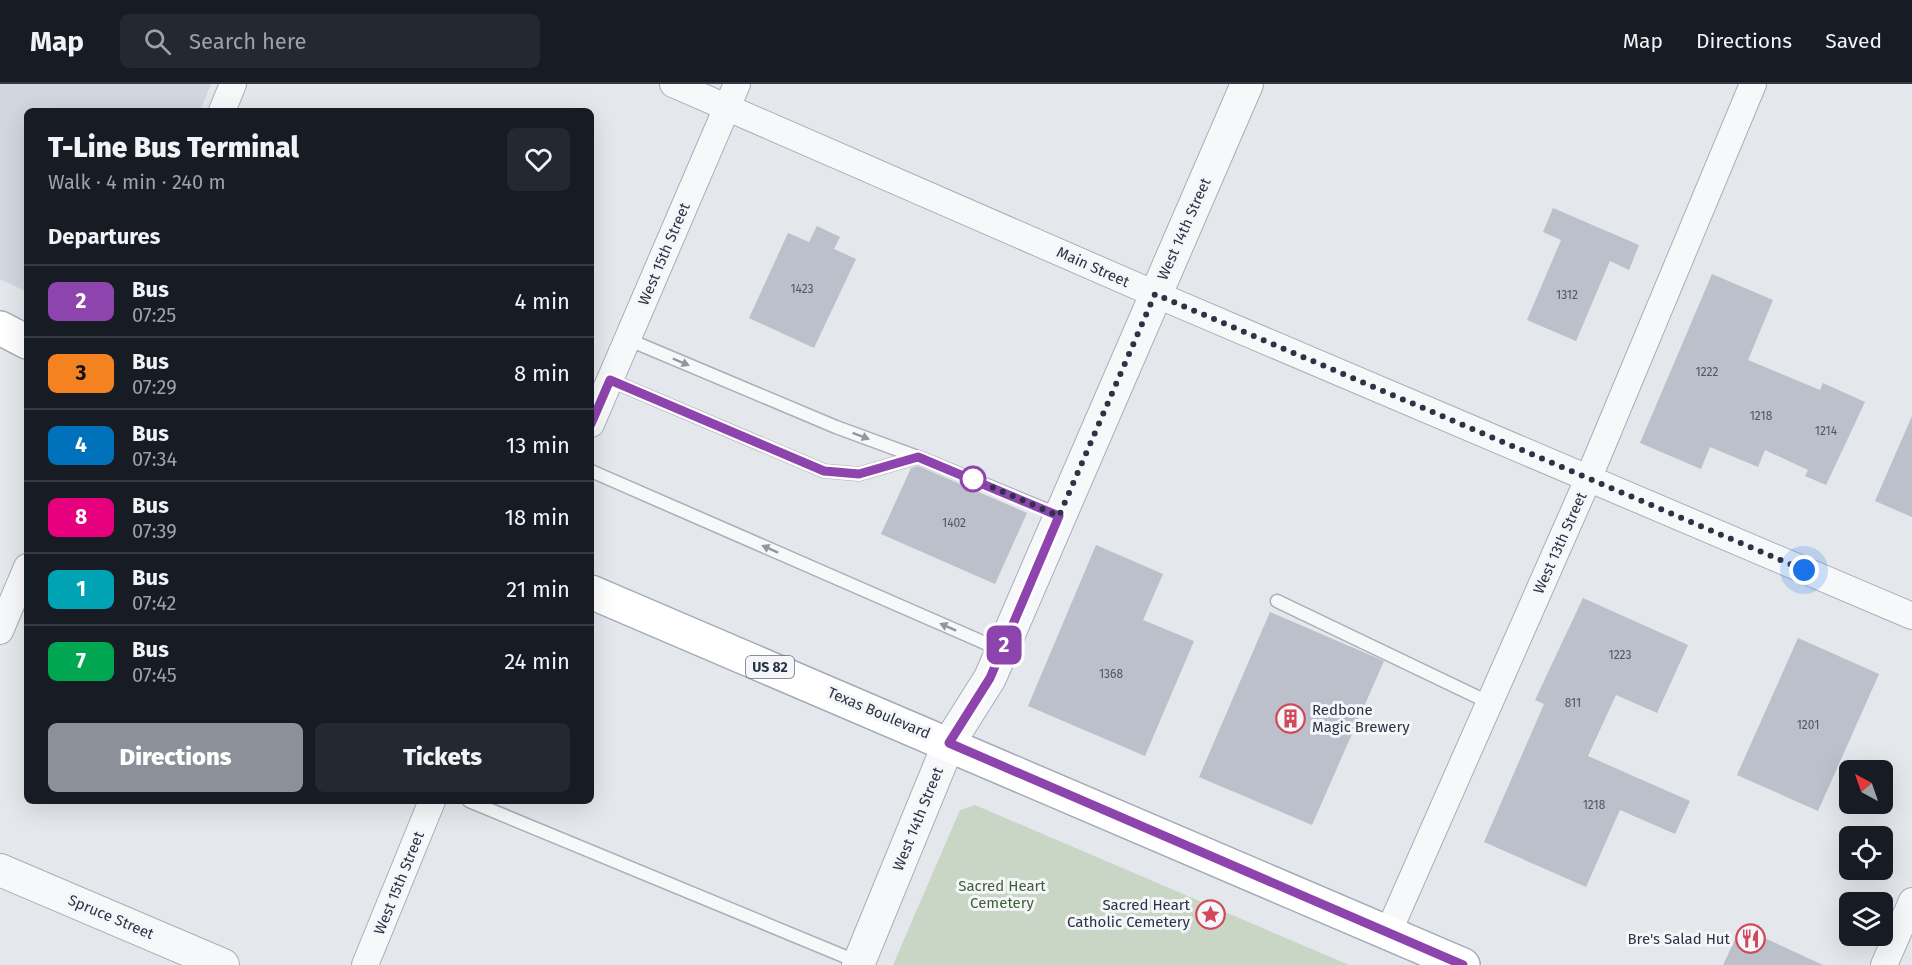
<!DOCTYPE html>
<html lang="en">
<head>
<meta charset="utf-8">
<style>
	:root { --surface:#171b24; --page:#242831; --text:#f1f3f6; --muted:#9ea1a6; --line:#363941; --accent:#8c9099 }
	body { margin:0; font-family:"Fira Sans",sans-serif; background:var(--page); color:var(--text); height:100vh; display:flex; flex-direction:column; font-size:22px; white-space:nowrap }
	* { box-sizing:border-box; margin:0 }
	p { font-size:20px; color:var(--muted) }
	.icon { flex:none; width:33px; height:33px; fill:none; stroke:currentColor; stroke-width:2; stroke-linecap:round; stroke-linejoin:round }
	.map { position:relative; flex:1; overflow:hidden }
	.sheet { position:absolute; left:24px; top:24px; width:570px; height:696px; display:flex; flex-direction:column; background:var(--surface); border-radius:9px; box-shadow:0 6px 24px #0002 }
	.sheet>* { flex:none }
	.badge { padding:0 12px; border-radius:9px; font-size:21px; line-height:39px }
	.needle { width:39px; rotate:320deg }
	.buttons { position:absolute; left:1839px; top:676px; display:grid; gap:12px }
	.buttons a { display:grid; place-items:center; width:54px; height:54px; border-radius:9px; background:var(--surface); box-shadow:0 6px 24px #0002; font-size:30px }
	.you { position:absolute; width:30px; height:30px; margin:-15px; border:4px solid #fff; border-radius:50%; background:#1a73e8; box-shadow:0 0 0 9px #1a73e833 }
	.map>.badge { position:absolute; translate:-50% -50%; box-shadow:0 0 0 3px #fff }
	h2 { padding:0 24px; font-size:22px; line-height:54px }
	.round { display:grid; place-items:center; flex:none; width:63px; height:63px; border-radius:9px; background:var(--page) }
	.head { display:flex; align-items:center; justify-content:space-between; height:102px; padding:0 24px }
	h1 { font-size:28px; font-weight:800; line-height:45px }
	.cta { display:flex; gap:12px; margin-top:auto; padding:12px 24px }
	.cta a { flex:1; height:69px; border-radius:9px; background:var(--accent); color:#fff; font-size:24px; font-weight:800; line-height:69px; text-align:center }
	.cta a+a { background:var(--page); color:var(--text) }
	ul { padding:0; list-style:none }
	li { display:flex; align-items:center; gap:18px; height:72px; padding:0 24px; border-top:2px solid var(--line) }
	li div { flex:1 }
	li b { display:block; font-size:22px }
	li em { font-style:normal }
	li .badge { min-width:66px; font-weight:700; text-align:center }
	header { display:flex; align-items:center; gap:36px; box-sizing:border-box; height:84px; padding:0 30px; background:var(--surface); border-bottom:2px solid var(--line) }
	header strong { font-size:28px }
	nav { display:flex; gap:33px; margin-inline-start:auto; font-size:21px }
	.search { width:420px; height:54px; background:var(--page); display:flex; align-items:center; gap:15px; box-sizing:border-box; padding:0 21px; border-radius:9px; color:var(--muted); font-size:22px }
	.map>svg:first-child { display:block }
</style>
</head>
<body>
<header>
<strong>Map</strong>
<div class="search"><svg class="icon" aria-label="search" viewBox="0 0 24 24"><circle cx="10" cy="10" r="6"/><path d="M15 15l6 6"/></svg>Search here</div>
<nav><a>Map</a><a>Directions</a><a>Saved</a></nav>
</header>
<div class="map">
<svg width="1912" height="881" viewBox="0 0 1912 881">
	<rect width="100%" height="100%" fill="#e4e7ec"/>
	<path fill="#d2d6de" d="M0 0H211L200 27H27V208L0 195Z"/>
	<path fill="#c9d6c5" d="M975 721 1349 881H893L960 726Z"/>
	<g fill="#bbc0ca">
		<path d="M1553 124 1639 161 1629 186 1610 177 1576 257 1527 236 1561 156 1543 148Z"/>
		<path d="M817 142 840 153 834 165 856 175 814 264 749 234 788 149 809 158Z"/>
		<path d="M1712 190 1773 216 1748 276 1820 306 1823 299 1865 318 1826 401 1805 392 1808 386 1765 366 1758 383 1710 363 1701 385 1640 359Z"/>
		<path d="M1912 332V433L1875 417Z"/>
		<path d="M918 382 1027 429 995 500 881 450 911 384Z"/>
		<path d="M1096 461 1163 490 1143 536 1194 557 1145 672 1028 622Z"/>
		<path d="M1583 514 1688 561 1657 629 1616 611 1588 672 1690 717 1675 750 1620 726 1586 803 1484 758 1544 620 1535 616Z"/>
		<path d="M1270 528 1384 577 1312 741 1199 693Z"/>
		<path d="M1798 554 1879 590 1818 727 1737 691Z"/>
		<path d="M1741 843 1823 881H1723Z"/>
	</g>
	<g fill="none" stroke-linecap="round" stroke-linejoin="round">
		<defs>
			<g id="service">
				<path d="M627 255 836 343 915 372"/>
				<path d="M610 296 824 387 859 390 918 373 1059 431"/>
				<path d="M591 387 1001 566"/>
				<path d="M1277 517 1490 619"/>
				<path d="M469 717 858 878"/>
			</g>
			<g id="minor">
				<path d="M673 0 1155 210 1912 532"/>
				<path d="M222 27 233 0"/>
				<path d="M591 340 737 0"/>
				<path d="M0 547 27 483"/>
				<path d="M1388 849 1589 393 1753 0"/>
				<path d="M365 881 432 717"/>
				<path d="M1884 881 1912 817"/>
			</g>
			<g id="tertiary">
				<path d="M0 786 223 881"/>
				<path d="M858 881 949 659 990 594 1247 0"/>
			</g>
			<g id="primary">
				<path d="M0 244 27 258"/>
				<path d="M591 508 1463 881"/>
			</g>
		</defs>
		<use href="#service" stroke="#a9aeb7" stroke-width="15"/>
		<use href="#minor" stroke="#a9aeb7" stroke-width="28"/>
		<use href="#tertiary" stroke="#a9aeb7" stroke-width="34"/>
		<use href="#primary" stroke="#a3abb8" stroke-width="36"/>
		<use href="#service" stroke="#f7f8fa" stroke-width="12"/>
		<use href="#minor" stroke="#f7f8fa" stroke-width="26"/>
		<use href="#tertiary" stroke="#f7f8fa" stroke-width="32"/>
		<use href="#primary" stroke="#fff" stroke-width="33"/>
	</g>
	<defs><path id="oneway-solid" d="M-6-.8H1V-3.2L6.5 0L1 3.2V.8H-6Z" transform="scale(1.5)"/></defs>
	<g fill="#9196a0">
		<use href="#oneway-solid" transform="translate(681 278) rotate(23)"/>
		<use href="#oneway-solid" transform="translate(861 352) rotate(21)"/>
		<use href="#oneway-solid" transform="translate(770 465) rotate(-156)"/>
		<use href="#oneway-solid" transform="translate(948 543) rotate(-156)"/>
	</g>
	<g fill="none" stroke-linecap="round" stroke-linejoin="round">
		<defs>
			<path id="line" d="M591 340 610 296 824 387 859 390 918 373 1059 432 990 594 949 659 1463 881"/>
		</defs>
		<use href="#line" stroke="#fff" stroke-width="14"/>
		<use href="#line" stroke="#8e44ad" stroke-width="9"/>
		<path stroke="#2b3445" stroke-width="6" stroke-dasharray="0 10.8" d="M973 395 1059 432 1155 210 1804 486"/>
	</g>
	<defs>
		<symbol id="building-ring" viewBox="-11 -11 22 22"><circle r="9.5" fill="#f4f6f9" stroke="#d1495b" stroke-width="1.5"/><path d="M-4-6H4V6H1V3H-1V6H-4ZM-2.5-4.3h1.7v1.8h-1.7ZM.8-4.3h1.7v1.8H.8ZM-2.5-1h1.7V.8h-1.7ZM.8-1h1.7V.8H.8Z" fill="#d1495b"/></symbol>
		<symbol id="sight-ring" viewBox="-11 -11 22 22"><circle r="9.5" fill="#f4f6f9" stroke="#d1495b" stroke-width="1.5"/><path d="M0-6L1.8-2.2L6-1.7L2.9 1.2L3.7 5.4L0 3.3L-3.7 5.4L-2.9 1.2L-6-1.7L-1.8-2.2Z" fill="#d1495b"/></symbol>
		<symbol id="restaurant-ring" viewBox="-11 -11 22 22"><circle r="9.5" fill="#f4f6f9" stroke="#d1495b" stroke-width="1.5"/><path d="M-5-6h1v4h1v-4h1v4h1v-4h1v5L-1.5 .5V6h-2V.5L-5-1ZM5-6V6H3V1.5H1.5Q1.5-4 5-6Z" fill="#d1495b"/></symbol>
	</defs>
	<g fill-rule="evenodd">
		<use href="#building-ring" x="1274" y="618" width="33" height="33"/>
		<use href="#sight-ring" x="1194" y="814" width="33" height="33"/>
		<use href="#restaurant-ring" x="1734" y="838" width="33" height="33"/>
	</g>
	<circle fill="#fff" stroke="#8e44ad" stroke-width="3" cx="973" cy="395" r="12"/>
	<g text-anchor="middle" stroke-width="6" stroke-linejoin="round" paint-order="stroke">
		<g font-size="12" fill="#4f5766">
			<text x="802" y="209">1423</text>
			<text x="1567" y="215">1312</text>
			<text x="1707" y="292">1222</text>
			<text x="1761" y="336">1218</text>
			<text x="1826" y="351">1214</text>
			<text x="954" y="443">1402</text>
			<text x="1620" y="575">1223</text>
			<text x="1111" y="594">1368</text>
			<text x="1573" y="623">811</text>
			<text x="1808" y="645">1201</text>
			<text x="1594" y="725">1218</text>
		</g>
		<rect fill="#f4f6f9" stroke="#676e7b" stroke-width="1.5" x="746" y="572" width="48" height="22" rx="4.5"/>
		<g font-size="14" font-weight="bold" fill="#2b3445">
			<text x="770" y="588">US 82</text>
		</g>
		<g font-size="15" fill="#2b3445" stroke="#f4f6f9">
			<text transform="translate(1184 145) rotate(-66)" y="5">West 14th Street</text>
			<text transform="translate(664 170) rotate(-67)" y="5">West 15th Street</text>
			<text transform="translate(1093 183) rotate(24)" y="5">Main Street</text>
			<text transform="translate(1560 459) rotate(-66)" y="5">West 13th Street</text>
			<text transform="translate(879 629) rotate(23)" y="5">Texas Boulevard</text>
			<text transform="translate(918 735) rotate(-68)" y="5">West 14th Street</text>
			<text transform="translate(399 799) rotate(-68)" y="5">West 15th Street</text>
			<text transform="translate(111 833) rotate(23)" y="5">Spruce Street</text>
		</g>
		<g font-size="15" fill="#2b3445" stroke="#f4f6f9" text-anchor="end">
			<text x="1312" y="631" text-anchor="start">Redbone<tspan x="1312" dy="17">Magic Brewery</tspan></text>
			<text x="1190" y="826">Sacred Heart<tspan x="1190" dy="17">Catholic Cemetery</tspan></text>
			<text x="1730" y="860">Bre's Salad Hut</text>
		</g>
		<g font-size="15" fill="#3f6138" stroke="#f4f6f9">
			<text x="1002" y="807">Sacred Heart<tspan x="1002" dy="17">Cemetery</tspan></text>
		</g>
	</g>
</svg>
<div class="buttons">
<a><svg class="needle" viewBox="-14 -14 28 28"><path d="M0-13l5 13h-10z" fill="#e53935"/><path d="M0 13l5-13h-10z" fill="#9ea1a6"/></svg></a>
<a><svg class="icon" aria-label="locate" viewBox="0 0 24 24"><circle cx="12" cy="12" r="6"/><path d="M12 2v4M12 18v4M2 12h4M18 12h4"/></svg></a>
<a><svg class="icon" aria-label="layers" viewBox="0 0 24 24"><path d="M12 4l9 5-9 5-9-5zM3 14l9 5 9-5"/></svg></a>
</div>
<div class="you" style="left:1804px;top:486px"></div>
<b class="badge" style="left:1004px;top:561px;background:#8e44ad;color:#fff">2</b>
<section class="sheet">
<div class="head"><div><h1>T-Line Bus Terminal</h1><p>Walk · 4 min · 240 m</p></div><a class="round"><svg class="icon" aria-label="heart" viewBox="0 0 24 24"><path d="M12 20l-8-8c-3-5 5-10 8-4 3-6 11-1 8 4z"/></svg></a></div>
<h2>Departures</h2>
<ul>
<li><span class="badge" style="background:#8e44ad;color:#fff">2</span><div><b>Bus</b><p>07:25</p></div><em>4 min</em></li>
<li><span class="badge" style="background:#f58220;color:#111">3</span><div><b>Bus</b><p>07:29</p></div><em>8 min</em></li>
<li><span class="badge" style="background:#0072bc;color:#fff">4</span><div><b>Bus</b><p>07:34</p></div><em>13 min</em></li>
<li><span class="badge" style="background:#e6007e;color:#fff">8</span><div><b>Bus</b><p>07:39</p></div><em>18 min</em></li>
<li><span class="badge" style="background:#00a3b4;color:#fff">1</span><div><b>Bus</b><p>07:42</p></div><em>21 min</em></li>
<li><span class="badge" style="background:#00a651;color:#fff">7</span><div><b>Bus</b><p>07:45</p></div><em>24 min</em></li>
</ul>
<div class="cta"><a>Directions</a><a>Tickets</a></div>
</section>
</div>
</body>
</html>
